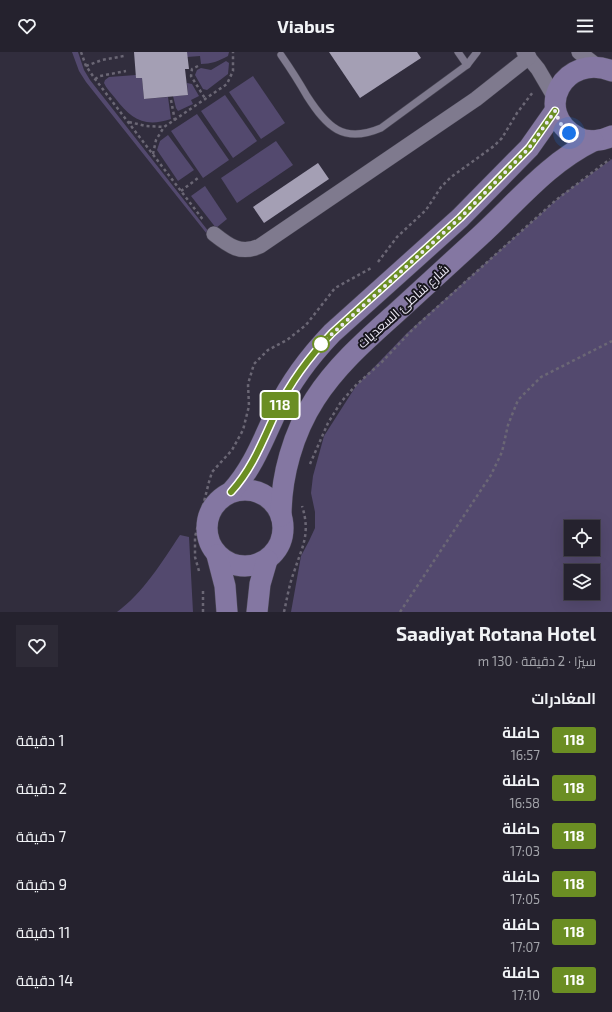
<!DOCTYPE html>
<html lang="ar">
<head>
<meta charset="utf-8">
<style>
	:root { --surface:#25222e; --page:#2d2a36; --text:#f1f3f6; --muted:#a3a4aa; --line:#423f4a }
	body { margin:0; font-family:"Exo 2",Cairo,sans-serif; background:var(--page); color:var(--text); direction:rtl; height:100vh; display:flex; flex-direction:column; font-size:15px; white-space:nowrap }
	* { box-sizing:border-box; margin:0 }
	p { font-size:13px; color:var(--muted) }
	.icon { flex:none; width:22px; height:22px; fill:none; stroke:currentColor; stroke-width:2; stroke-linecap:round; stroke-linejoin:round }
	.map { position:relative; height:560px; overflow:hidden; direction:ltr }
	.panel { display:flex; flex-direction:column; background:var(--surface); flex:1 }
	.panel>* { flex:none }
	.badge { padding:0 8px; border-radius:3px; font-size:14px; line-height:26px }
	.fabs { position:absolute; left:564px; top:468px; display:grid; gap:8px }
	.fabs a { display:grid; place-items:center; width:36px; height:36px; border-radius:0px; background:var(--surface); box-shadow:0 4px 16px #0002,0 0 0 1px var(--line); font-size:20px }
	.you { position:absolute; width:20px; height:20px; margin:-10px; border:3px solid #fff; border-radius:50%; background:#1a73e8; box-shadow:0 0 0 6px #1a73e833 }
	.map>.badge { position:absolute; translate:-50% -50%; box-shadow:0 0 0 2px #fff }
	h2 { padding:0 16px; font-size:15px; line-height:36px }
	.round { display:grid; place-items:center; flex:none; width:42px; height:42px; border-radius:0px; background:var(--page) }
	.headline { display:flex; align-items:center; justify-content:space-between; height:68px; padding:0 16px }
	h1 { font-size:19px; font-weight:700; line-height:30px }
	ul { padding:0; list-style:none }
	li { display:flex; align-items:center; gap:12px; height:48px; padding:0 16px }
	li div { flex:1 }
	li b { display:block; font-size:15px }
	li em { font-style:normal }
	li .badge { min-width:44px; font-weight:700; text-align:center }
	header { display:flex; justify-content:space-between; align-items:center; height:52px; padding:0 16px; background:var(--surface); font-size:18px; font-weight:700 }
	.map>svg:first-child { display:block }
</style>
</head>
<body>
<header><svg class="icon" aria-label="menu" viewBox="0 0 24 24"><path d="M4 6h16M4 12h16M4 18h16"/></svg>Viabus<svg class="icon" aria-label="heart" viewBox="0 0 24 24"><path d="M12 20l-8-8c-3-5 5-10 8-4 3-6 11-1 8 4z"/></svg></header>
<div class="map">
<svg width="612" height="560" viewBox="0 0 612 560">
	<rect width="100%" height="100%" fill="#312d3d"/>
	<g fill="#53496e" fill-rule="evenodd">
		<path d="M72 0H78L84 18 90 28 209 180 207 182 86 30 79 19Z"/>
		<path d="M187 0H229L228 4C219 9 211 12 201 12L200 4 187 5Z"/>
		<path d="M226 9 229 11 228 22 207 38 203 37 195 23 197 18 201 16 211 18Z"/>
		<path d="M136 23V26H142L144 47 168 45 171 67C144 76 131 67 115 46 111 41 106 36 104 31L105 28 109 25Z"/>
		<path d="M253 24 285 71 261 87 229 40Z"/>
		<path d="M187 31 192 32 199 44 191 48 193 52 178 59 176 56 173 44 188 43Z"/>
		<path d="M225 43 257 89 233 106 201 59Z"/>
		<path d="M197 62 229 108 203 126 171 79Z"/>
		<path d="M168 83 194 118 178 129 157 98 160 89Z"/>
		<path d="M276 89 293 113 237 151 221 126Z"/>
		<path d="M612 107V560H291L301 504 309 489 315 476V460L311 441 313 424 324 384 356 334 407 281 563 142ZM571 475H593V497H571ZM571 519H593V541H571Z"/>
		<path d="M205 134 227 167 216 176 191 144Z"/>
		<path d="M180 483 189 485 193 560H117C143 541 162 510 180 483Z"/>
	</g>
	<g fill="#a49fb4">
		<path d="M134 0H187L189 17H185L188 43 144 47 142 26H136Z"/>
		<path d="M329 0H417L421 6 360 46Z"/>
		<path d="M318 111 329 127 264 171 253 155Z"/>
	</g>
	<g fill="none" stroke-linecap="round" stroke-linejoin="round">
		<defs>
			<g id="lane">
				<path d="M458 0 467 13"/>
				<path d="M281 3C290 16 299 30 307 44 327 75 343 92 381 76L467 13 477 0"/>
			</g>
			<g id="street">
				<path d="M524 0 538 17 555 46"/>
				<path d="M579 0 597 14"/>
				<path d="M214 182C229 194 241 203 260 194L476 47 529 5"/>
			</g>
			<g id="secondary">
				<path d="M612 19C565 0 531 59 577 85 587 91 602 89 612 84"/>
				<circle cx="245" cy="476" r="38"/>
				<path d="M231 440C253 416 263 388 277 358 291 329 310 304 332 281L460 166 529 96 555 59"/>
				<path d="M281 464C281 424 293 381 315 347 337 313 366 288 396 261 424 235 452 210 480 184 517 150 548 111 593 89"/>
				<path d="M217 503 225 534 227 560"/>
				<path d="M257 560 260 532 267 508"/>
			</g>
		</defs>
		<use href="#lane" stroke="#4b4856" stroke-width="8"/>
		<use href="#street" stroke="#4b4856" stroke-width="16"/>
		<use href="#secondary" stroke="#4b4856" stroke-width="22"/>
		<g stroke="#6b6775" stroke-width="2.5" stroke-dasharray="3 3" stroke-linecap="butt">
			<path d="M81 0 86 14 95 27 204 169"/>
			<path d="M86 14 102 8 124 4"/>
			<path d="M198 14 192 17 191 24 206 48"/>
			<path d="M95 27 100 24 126 19"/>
			<path d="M171 48 175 69"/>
			<path d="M129 70 146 74 164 75"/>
			<path d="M153 102 156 88 164 75 227 32 233 19V0"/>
			<path d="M181 139 198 126"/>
			<path d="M378 210 397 185 426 158 441 135 451 125 494 94 502 86 517 61 533 40"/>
			<path d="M310 412 328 371 341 350 356 333 382 310 413 277 556 148 610 107"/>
			<path d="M199 519 195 505V485L209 430 212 420 232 398 243 378 249 354 248 332 254 312 268 298 287 288 306 273 335 236 373 215"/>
			<path d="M203 560V536"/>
			<path d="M284 560C287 547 289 533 294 520 302 495 311 482 302 454"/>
			<path d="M400 560 491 423 502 400 508 373 518 348 541 325 612 289"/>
		</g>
		<use href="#lane" stroke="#7f7a8e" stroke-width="7"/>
		<use href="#street" stroke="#7f7a8e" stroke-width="15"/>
		<use href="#secondary" stroke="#8477a2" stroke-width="21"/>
	</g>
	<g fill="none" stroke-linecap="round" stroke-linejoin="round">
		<defs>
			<path id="line" d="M231 440C253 416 263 388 277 358 291 329 310 304 332 281L460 166 529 96 555 59"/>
		</defs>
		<use href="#line" stroke="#fff" stroke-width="9"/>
		<use href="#line" stroke="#6b8e23" stroke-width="6"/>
		<path stroke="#ebe8f3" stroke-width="4" stroke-dasharray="0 7.2" d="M321 292 460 166 529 96 555 59 560 71 569 81"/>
	</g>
	<circle fill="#fff" stroke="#6b8e23" stroke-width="2" cx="321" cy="292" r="8"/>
	<g text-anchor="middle" stroke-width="4" stroke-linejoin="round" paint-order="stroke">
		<g font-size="13" fill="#ebe8f3" stroke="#18161e">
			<text transform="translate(403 254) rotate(-42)" y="5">شارع شاطئ السعديات</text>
		</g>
	</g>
</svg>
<div class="fabs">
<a><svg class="icon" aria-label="locate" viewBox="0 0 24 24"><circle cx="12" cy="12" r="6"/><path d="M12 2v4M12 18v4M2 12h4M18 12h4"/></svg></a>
<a><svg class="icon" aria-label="layers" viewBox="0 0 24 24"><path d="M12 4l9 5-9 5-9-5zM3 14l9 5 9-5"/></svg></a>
</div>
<div class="you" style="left:569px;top:81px"></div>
<b class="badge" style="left:280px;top:353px;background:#6b8e23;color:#fff">118</b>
</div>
<section class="panel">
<div class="headline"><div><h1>Saadiyat Rotana Hotel</h1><p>سيرًا · 2 دقيقة · 130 m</p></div><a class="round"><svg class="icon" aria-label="heart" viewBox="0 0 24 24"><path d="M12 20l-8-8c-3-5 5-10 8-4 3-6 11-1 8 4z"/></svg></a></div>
<h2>المغادرات</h2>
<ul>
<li><span class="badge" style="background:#6b8e23;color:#fff">118</span><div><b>حافلة</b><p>16:57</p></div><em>1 دقيقة</em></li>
<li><span class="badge" style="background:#6b8e23;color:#fff">118</span><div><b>حافلة</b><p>16:58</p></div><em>2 دقيقة</em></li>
<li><span class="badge" style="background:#6b8e23;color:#fff">118</span><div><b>حافلة</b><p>17:03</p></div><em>7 دقيقة</em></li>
<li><span class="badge" style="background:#6b8e23;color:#fff">118</span><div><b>حافلة</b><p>17:05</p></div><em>9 دقيقة</em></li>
<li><span class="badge" style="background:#6b8e23;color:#fff">118</span><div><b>حافلة</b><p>17:07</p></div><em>11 دقيقة</em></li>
<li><span class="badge" style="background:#6b8e23;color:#fff">118</span><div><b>حافلة</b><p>17:10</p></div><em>14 دقيقة</em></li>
</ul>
</section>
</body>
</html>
